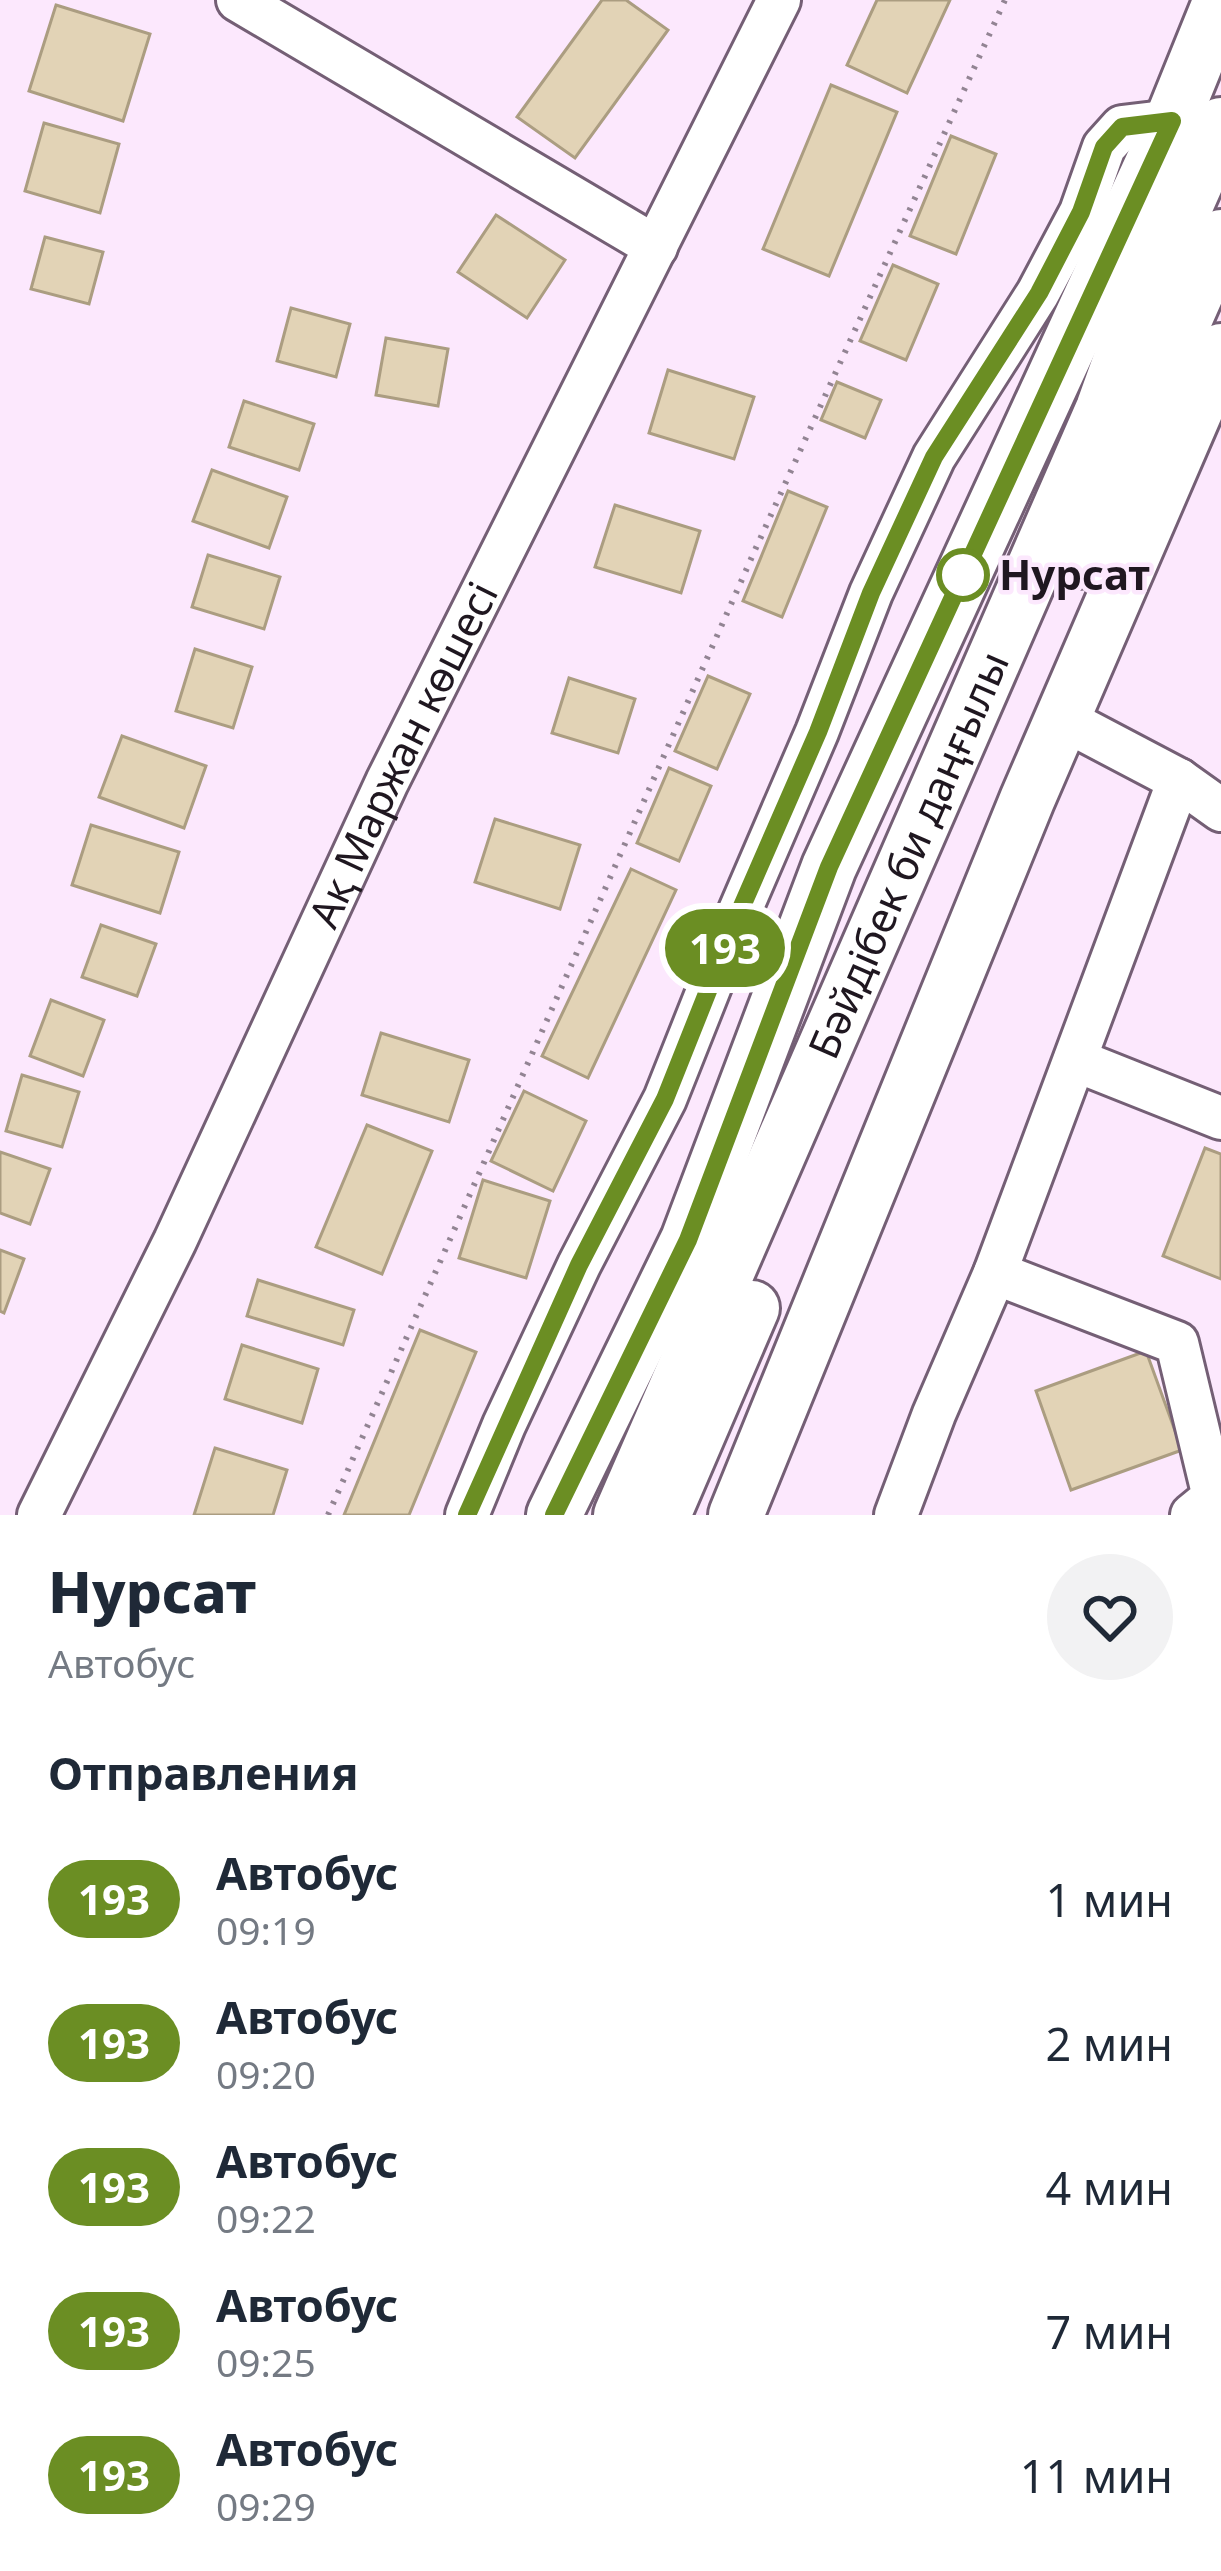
<!DOCTYPE html>
<html lang="ru">
<head>
<meta charset="utf-8">
<style>
	:root { --surface:#fff; --page:#f2f2f3; --text:#1f2937; --muted:#747a83 }
	body { margin:0; font-family:"Noto Sans",sans-serif; background:var(--page); color:var(--text); height:100vh; display:flex; flex-direction:column; font-size:45px; white-space:nowrap }
	* { box-sizing:border-box; margin:0 }
	p { font-size:39px; color:var(--muted) }
	.icon { flex:none; width:66px; height:66px; fill:none; stroke:currentColor; stroke-width:2; stroke-linecap:round; stroke-linejoin:round }
	.map { position:relative; height:1515px; overflow:hidden }
	.drawer { display:flex; flex-direction:column; background:var(--surface); flex:1 }
	.drawer>* { flex:none }
	.badge { padding:0 24px; border-radius:39px; font-size:42px; line-height:78px }
	.map>.badge { position:absolute; translate:-50% -50%; box-shadow:0 0 0 6px #fff }
	h2 { padding:0 48px; font-size:45px; line-height:108px }
	.round { display:grid; place-items:center; flex:none; width:126px; height:126px; border-radius:63px; background:var(--page) }
	.overview { display:flex; align-items:center; justify-content:space-between; height:204px; padding:0 48px }
	h1 { font-size:57px; font-weight:800; line-height:90px }
	ul { padding:0; list-style:none }
	li { display:flex; align-items:center; gap:36px; height:144px; padding:0 48px }
	li div { flex:1 }
	li b { display:block; font-size:45px }
	li em { font-style:normal }
	li .badge { min-width:132px; font-weight:700; text-align:center }
	.map>svg:first-child { display:block }
</style>
</head>
<body>
<div class="map">
<svg width="1221" height="1515" viewBox="0 0 1221 1515">
	<rect width="100%" height="100%" fill="#fce8fd"/>
	<g fill="#e2d3b6" stroke="#ab9d81" stroke-width="3">
		<path d="M602 0H626L668 30 575 158 517 117Z"/>
		<path d="M877 0H950L907 93 847 65Z"/>
		<path d="M56 5 150 34 123 121 29 91Z"/>
		<path d="M831 85 897 112 829 276 763 249Z"/>
		<path d="M44 123 119 144 100 213 25 191Z"/>
		<path d="M951 136 996 154 956 254 910 236Z"/>
		<path d="M496 215 565 260 527 318 458 272Z"/>
		<path d="M45 237 103 252 89 304 31 289Z"/>
		<path d="M893 265 938 284 906 360 860 341Z"/>
		<path d="M291 308 350 324 336 377 277 361Z"/>
		<path d="M386 338 448 349 438 406 376 395Z"/>
		<path d="M668 370 754 397 734 459 649 433Z"/>
		<path d="M837 382 881 400 865 438 821 420Z"/>
		<path d="M244 401 314 424 299 470 229 447Z"/>
		<path d="M212 470 287 497 269 548 193 521Z"/>
		<path d="M788 491 827 507 782 617 743 601Z"/>
		<path d="M615 505 700 531 681 593 595 567Z"/>
		<path d="M208 555 280 577 264 629 192 607Z"/>
		<path d="M195 649 252 667 233 728 176 711Z"/>
		<path d="M708 676 750 694 717 769 675 751Z"/>
		<path d="M569 678 635 699 618 753 552 733Z"/>
		<path d="M122 736 206 766 184 828 99 797Z"/>
		<path d="M669 768 711 786 679 861 637 843Z"/>
		<path d="M495 819 580 845 560 909 475 882Z"/>
		<path d="M91 825 179 852 160 913 72 885Z"/>
		<path d="M631 869 676 890 588 1078 542 1056Z"/>
		<path d="M101 925 156 944 137 996 82 977Z"/>
		<path d="M51 1000 104 1020 83 1076 30 1056Z"/>
		<path d="M381 1033 469 1060 449 1122 362 1095Z"/>
		<path d="M22 1075 79 1092 62 1147 6 1131Z"/>
		<path d="M524 1091 586 1121 553 1191 491 1161Z"/>
		<path d="M367 1125 432 1151 382 1274 316 1247Z"/>
		<path d="M1205 1148 1221 1154V1279L1163 1256Z"/>
		<path d="M0 1152 50 1169 30 1224 0 1213Z"/>
		<path d="M483 1180 550 1201 526 1278 459 1258Z"/>
		<path d="M0 1250 24 1259 4 1313 0 1311Z"/>
		<path d="M258 1280 354 1310 343 1345 247 1316Z"/>
		<path d="M420 1330 476 1352 409 1515H344Z"/>
		<path d="M242 1345 318 1369 302 1423 225 1399Z"/>
		<path d="M1146 1351 1182 1450 1071 1490 1036 1391Z"/>
		<path d="M215 1448 287 1470 273 1515H194Z"/>
	</g>
	<g fill="none" stroke-linecap="round" stroke-linejoin="round">
		<defs>
			<g id="minor">
				<path d="M238 0 656 247"/>
				<path d="M1065 720 1179 780 1221 810"/>
				<path d="M1075 1060 1221 1118"/>
				<path d="M995 1273 1177 1343 1214 1497 1192 1515"/>
				<path id="s1" d="M39 1515 175 1241 387 782 779 0"/>
				<path d="M467 1515 504 1425 579 1265 665 1099 739 913 817 732 871 593 934 457 1038 293 1081 212 1104 147 1122 127 1172 121"/>
				<path d="M896 1515 934 1414 995 1273 1179 780"/>
			</g>
			<g id="major">
				<path d="M1078 561 1221 237"/>
				<path d="M554 1515 688 1240 829 867 1172 121 1221 0"/>
				<path id="s2" d="M621 1515 1103 409 1135 320 1221 125"/>
				<path d="M663 1515 752 1308"/>
				<path d="M736 1515 1027 800 1221 351"/>
			</g>
		</defs>
		<use href="#minor" stroke="#745f75" stroke-width="48"/>
		<use href="#major" stroke="#745f75" stroke-width="60"/>
		<path stroke="#928493" stroke-width="6" stroke-dasharray="3 9" stroke-linecap="butt" d="M328 1515 755 550 1005 0"/>
		<use href="#minor" stroke="#fff" stroke-width="42"/>
		<use href="#major" stroke="#fff" stroke-width="54"/>
	</g>
	<g fill="none" stroke-linecap="round" stroke-linejoin="round">
		<defs>
			<path id="line" d="M467 1515 579 1265 665 1099 739 913 818 732 871 593 934 457 1039 293 1081 212 1104 147 1122 127 1172 121 829 867 688 1240 554 1515"/>
		</defs>
		<use href="#line" stroke="#fff" stroke-width="27"/>
		<use href="#line" stroke="#6b8e23" stroke-width="18"/>
	</g>
	<circle fill="#fff" stroke="#6b8e23" stroke-width="6" cx="963" cy="575" r="24"/>
	<g text-anchor="middle" stroke-width="9" stroke-linejoin="round" paint-order="stroke">
		<g font-size="42" font-weight="bold" fill="#1f1720" stroke="#fce8fd" text-anchor="start">
			<text x="999" y="590">Нурсат</text>
		</g>
		<g font-size="42" fill="#1f1720" stroke="#fce8fd">
			<text dy="15" stroke="none"><textPath href="#s1" startOffset="843">Ақ Маржан көшесі</textPath></text>
			<text dy="15" stroke="none"><textPath href="#s2" startOffset="720">Бәйдібек би даңғылы</textPath></text>
		</g>
	</g>
</svg>
<b class="badge" style="left:725px;top:948px;background:#6b8e23;color:#fff">193</b>
</div>
<section class="drawer">
<div class="overview"><div><h1>Нурсат</h1><p>Автобус</p></div><a class="round"><svg class="icon" aria-label="heart" viewBox="0 0 24 24"><path d="M12 20l-8-8c-3-5 5-10 8-4 3-6 11-1 8 4z"/></svg></a></div>
<h2>Отправления</h2>
<ul>
<li><span class="badge" style="background:#6b8e23;color:#fff">193</span><div><b>Автобус</b><p>09:19</p></div><em>1 мин</em></li>
<li><span class="badge" style="background:#6b8e23;color:#fff">193</span><div><b>Автобус</b><p>09:20</p></div><em>2 мин</em></li>
<li><span class="badge" style="background:#6b8e23;color:#fff">193</span><div><b>Автобус</b><p>09:22</p></div><em>4 мин</em></li>
<li><span class="badge" style="background:#6b8e23;color:#fff">193</span><div><b>Автобус</b><p>09:25</p></div><em>7 мин</em></li>
<li><span class="badge" style="background:#6b8e23;color:#fff">193</span><div><b>Автобус</b><p>09:29</p></div><em>11 мин</em></li>
</ul>
</section>
</body>
</html>
